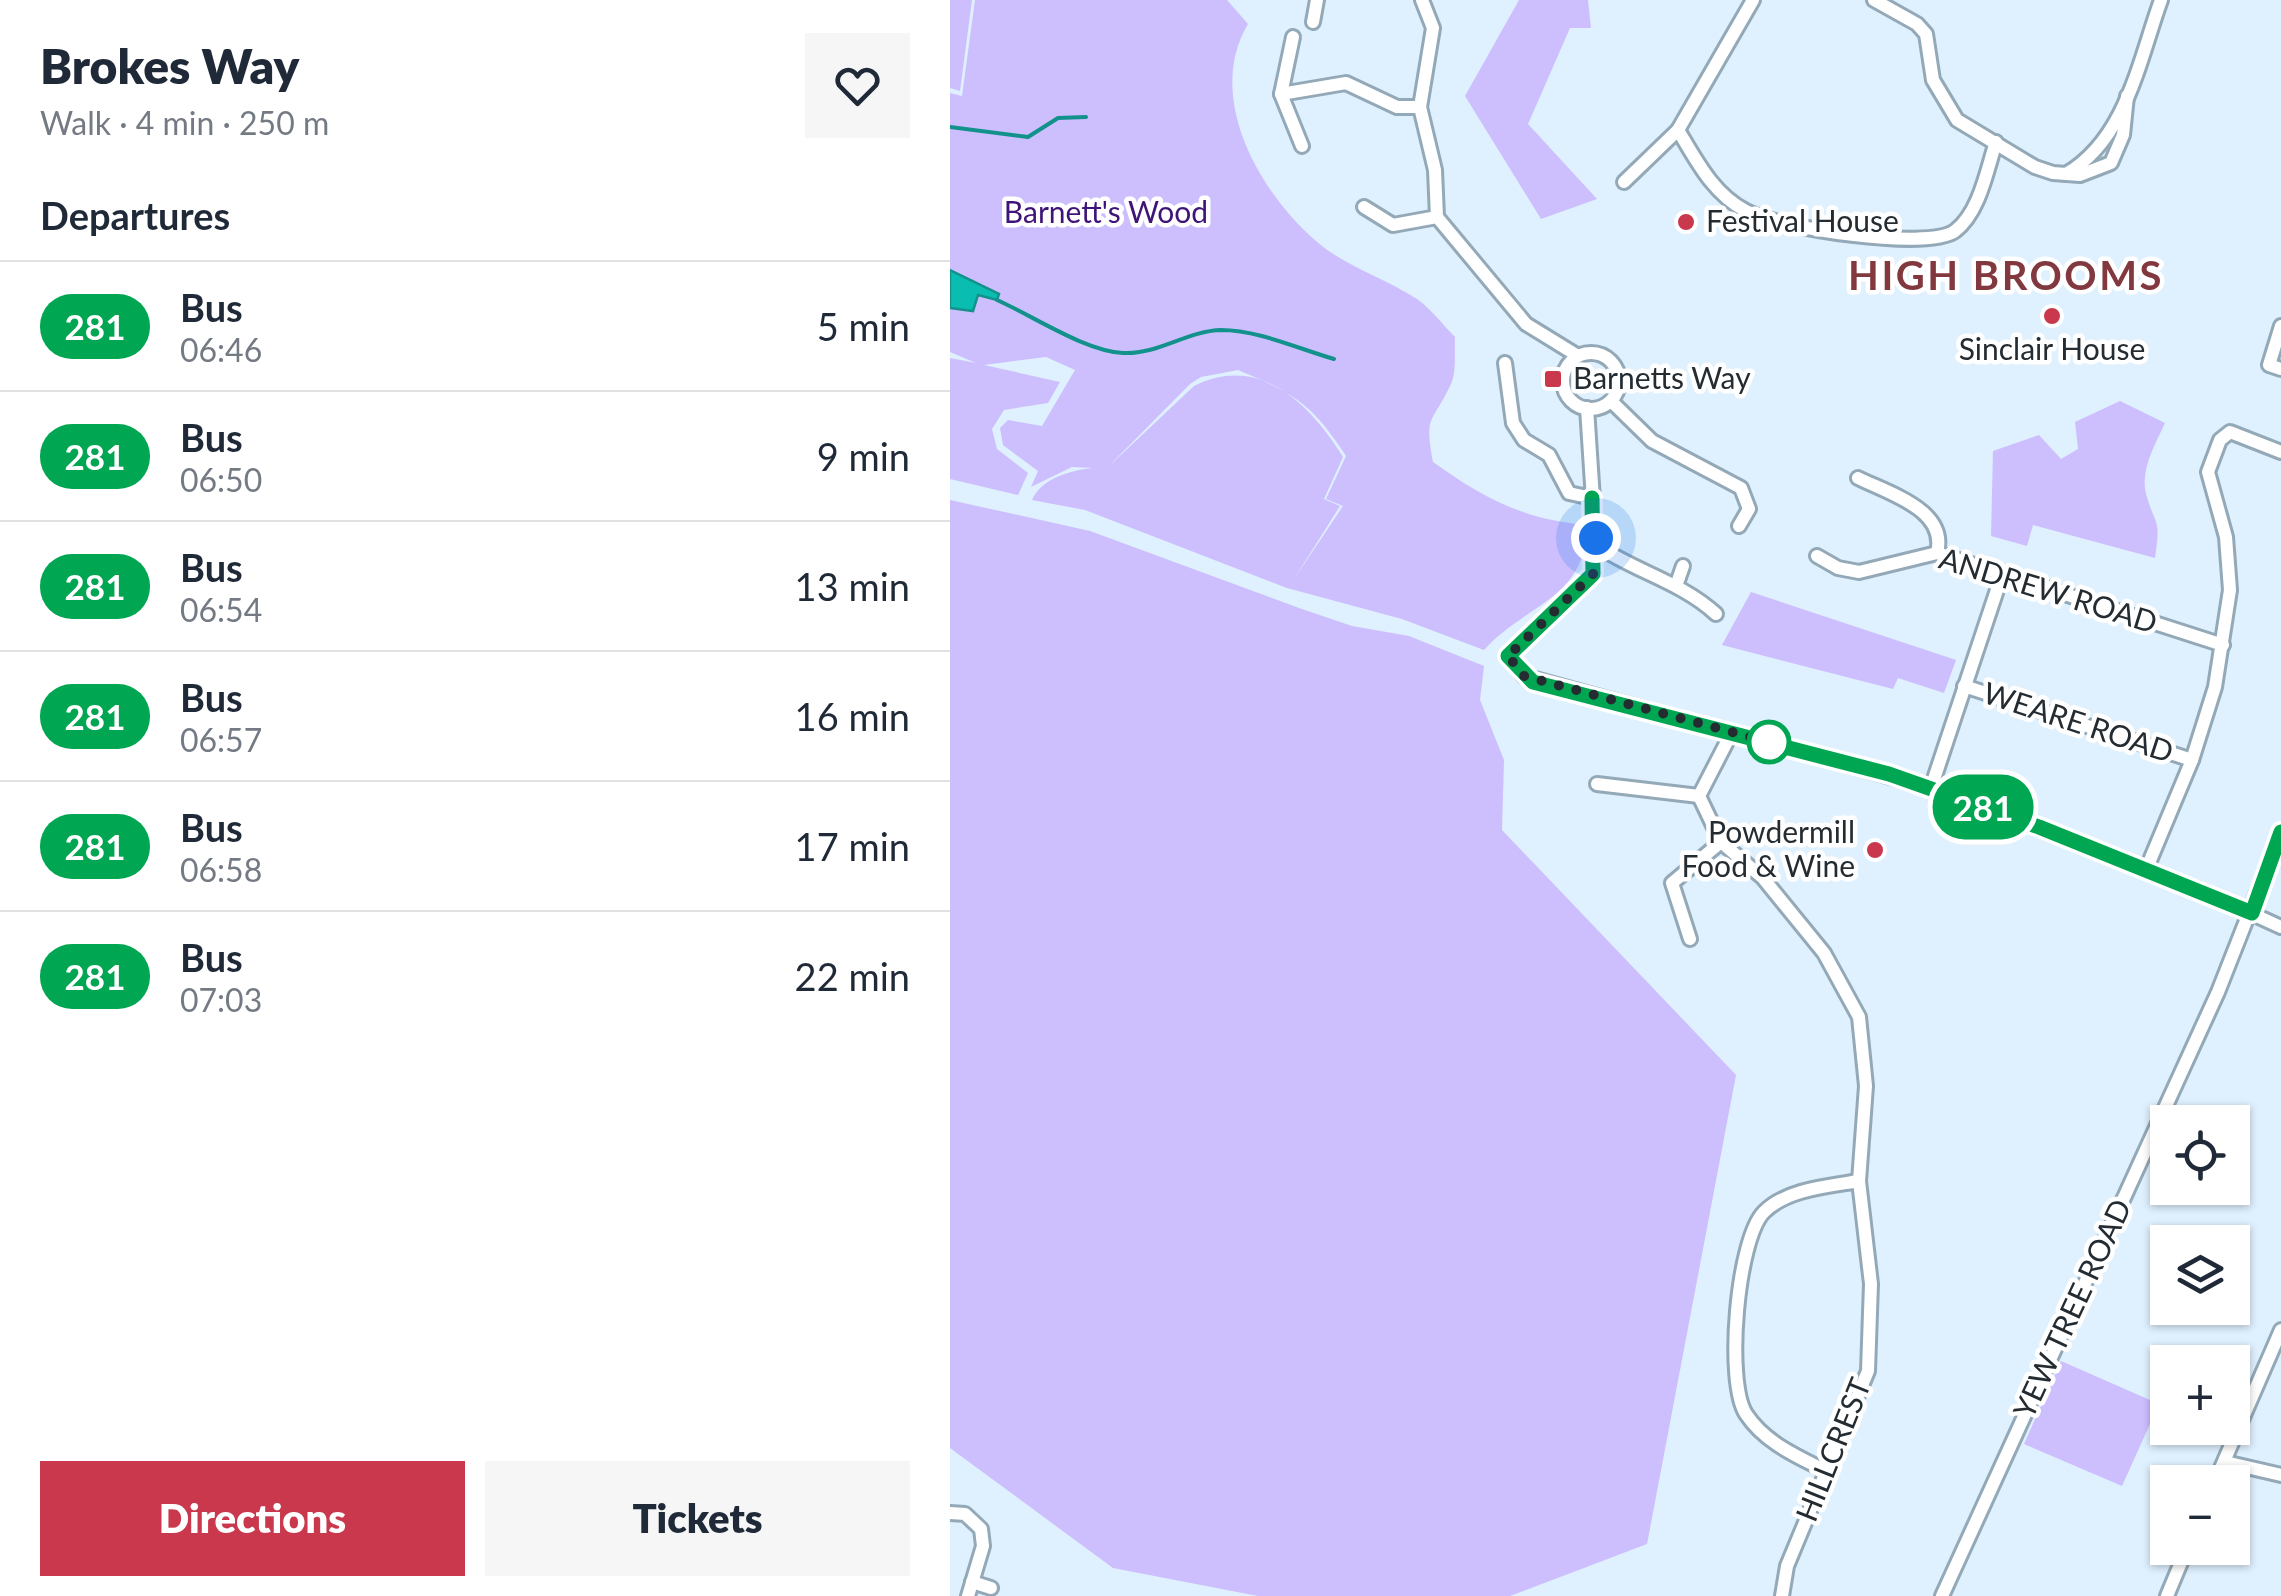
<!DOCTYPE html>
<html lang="en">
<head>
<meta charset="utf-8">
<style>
	:root { --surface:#fff; --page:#f6f6f7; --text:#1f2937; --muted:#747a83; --line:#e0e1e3; --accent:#c9384d }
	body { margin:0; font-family:Lato,sans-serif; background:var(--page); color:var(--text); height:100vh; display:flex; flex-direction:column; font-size:38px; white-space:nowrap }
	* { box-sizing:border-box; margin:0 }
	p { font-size:32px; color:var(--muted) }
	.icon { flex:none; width:55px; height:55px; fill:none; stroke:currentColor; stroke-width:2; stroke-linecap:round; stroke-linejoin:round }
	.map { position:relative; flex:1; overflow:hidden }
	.details { display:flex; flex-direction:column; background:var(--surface); width:950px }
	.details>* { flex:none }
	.badge { padding:0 20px; border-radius:32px; font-size:35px; line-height:65px }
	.fabs { position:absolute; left:1200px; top:1105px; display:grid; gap:20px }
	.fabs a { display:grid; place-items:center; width:100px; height:100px; border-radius:0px; background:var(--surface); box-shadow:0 2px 8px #0004; font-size:50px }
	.you { position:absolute; width:50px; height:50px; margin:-25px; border:8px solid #fff; border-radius:50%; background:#1a73e8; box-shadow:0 0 0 15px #1a73e833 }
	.map>.badge { position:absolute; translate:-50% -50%; box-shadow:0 0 0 5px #fff }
	h2 { padding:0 40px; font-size:38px; line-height:90px }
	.round { display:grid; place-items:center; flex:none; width:105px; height:105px; border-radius:0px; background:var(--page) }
	.head { display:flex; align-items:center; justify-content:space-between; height:170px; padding:0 40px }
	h1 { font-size:48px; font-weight:800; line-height:75px }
	.primary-button { display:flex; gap:20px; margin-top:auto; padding:20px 40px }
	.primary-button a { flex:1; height:115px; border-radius:0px; background:var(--accent); color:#fff; font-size:40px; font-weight:800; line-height:115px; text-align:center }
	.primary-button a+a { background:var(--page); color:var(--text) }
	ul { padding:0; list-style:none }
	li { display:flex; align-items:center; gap:30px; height:130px; padding:0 40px; border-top:2px solid var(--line) }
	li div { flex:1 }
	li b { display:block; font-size:38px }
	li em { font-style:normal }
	li .badge { min-width:110px; font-weight:700; text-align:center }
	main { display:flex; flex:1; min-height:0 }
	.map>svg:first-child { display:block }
</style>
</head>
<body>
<main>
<section class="details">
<div class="head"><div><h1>Brokes Way</h1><p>Walk · 4 min · 250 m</p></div><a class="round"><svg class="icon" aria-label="heart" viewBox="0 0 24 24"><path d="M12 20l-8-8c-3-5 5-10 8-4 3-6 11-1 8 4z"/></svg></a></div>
<h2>Departures</h2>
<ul>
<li><span class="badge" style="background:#00a651;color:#fff">281</span><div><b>Bus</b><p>06:46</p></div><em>5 min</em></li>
<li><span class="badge" style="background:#00a651;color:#fff">281</span><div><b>Bus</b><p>06:50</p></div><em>9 min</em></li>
<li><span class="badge" style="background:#00a651;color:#fff">281</span><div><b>Bus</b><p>06:54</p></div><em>13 min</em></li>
<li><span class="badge" style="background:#00a651;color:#fff">281</span><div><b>Bus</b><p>06:57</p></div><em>16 min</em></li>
<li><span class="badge" style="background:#00a651;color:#fff">281</span><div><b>Bus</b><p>06:58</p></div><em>17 min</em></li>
<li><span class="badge" style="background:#00a651;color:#fff">281</span><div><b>Bus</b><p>07:03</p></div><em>22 min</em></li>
</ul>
<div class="primary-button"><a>Directions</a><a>Tickets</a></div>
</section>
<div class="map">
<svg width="1331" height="1596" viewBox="0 0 1331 1596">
	<rect width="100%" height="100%" fill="#dff0fe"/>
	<g fill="#cdbefe" fill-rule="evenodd">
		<path d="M0 0H22L10 91 0 88Z"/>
		<path d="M25 0H277L298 24C255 96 308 191 366 241 394 266 435 278 467 299 481 309 493 325 505 337 504 352 507 374 500 386 482 424 474 414 483 462 535 499 572 519 637 525 636 600 576 603 534 650L452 619 337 588 135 510 82 500C91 478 122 470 143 468L122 467 81 487 88 471 53 445 50 428 58 420 92 426 125 370 96 357 34 365 110 382 98 403 54 410 42 429 47 449 78 473 68 495 0 479V358L26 363 0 352V93L12 96ZM288 370C344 393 363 405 396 456L376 499 393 506 344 579 390 506 374 499 393 457C360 404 309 353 244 386L157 468 240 384 251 377Z"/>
		<path d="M569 0H638L641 28H620L578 124 647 199 591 219 515 96Z"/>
		<path d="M1170 401 1215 423C1205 445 1190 470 1196 494 1206 529 1211 516 1205 558L1083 525 1077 546 1041 536 1043 451 1089 435 1111 459 1128 449 1125 422Z"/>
		<path d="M0 500 140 531 349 608 402 626 459 636 534 666 530 700 554 760 552 830 786 1075 697 1544 560 1596H308L163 1568 0 1448Z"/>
		<path d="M801 592 1006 660 994 693 948 678 943 689 772 645Z"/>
		<path d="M1111 1361 1209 1404 1172 1486 1074 1444Z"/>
	</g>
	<path fill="#0abdb1" stroke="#12928b" stroke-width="2.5" d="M0 270 49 294 47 300 28 295 23 311 0 308Z"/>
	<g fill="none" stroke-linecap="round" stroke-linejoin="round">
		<g stroke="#12928b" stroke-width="4">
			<path d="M0 127 78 137 108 118 136 117"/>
			<path d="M47 300C85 317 135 351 173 353 207 355 237 331 271 330 308 330 349 349 384 359"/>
		</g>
		<defs>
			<g id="minor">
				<path d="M472 0 483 28 470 107 485 170 487 217 576 324 628 356"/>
				<path d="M924 0 967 24 976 34 983 80 1007 120 1085 167 1103 173 1130 175 1161 163 1173 135 1177 96"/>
				<path d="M363 22 367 0"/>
				<path d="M331 94 343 37"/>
				<path d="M728 130C746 160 763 194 796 211 828 228 977 251 1005 231 1030 212 1037 169 1046 142"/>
				<path d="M352 146 331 94 396 83 447 107H470"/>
				<path d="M1116 174C1176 139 1189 61 1211 0"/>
				<path d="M674 182 728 130 803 0"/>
				<path d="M414 207 443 225 487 217"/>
				<path d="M1331 326 1319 365 1331 369"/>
				<circle cx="641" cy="381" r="28"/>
				<path d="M555 363 563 423 574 440 599 455 619 493 642 498"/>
				<path d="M661 401 702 441 791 488 799 509 789 526"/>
				<path d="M637 408 646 545 643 573 559 656 574 676 981 788 1250 890 1331 927"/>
				<path d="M908 478C940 494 998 510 987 553"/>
				<path d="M646 545C686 572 731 582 766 614"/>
				<path d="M867 556 888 568 909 572 987 553 1273 645"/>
				<path d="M726 586 733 566"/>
				<path d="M1014 686 1242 760"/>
				<path d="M782 732 749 796 771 842 813 878 874 953 909 1017 916 1086 909 1181 921 1284 918 1371 837 1566 832 1596"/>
				<path d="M647 784 749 796"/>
				<path d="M981 788 1052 575"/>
				<path d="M1196 870 1242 760 1265 687 1280 590 1276 537 1258 472 1270 440 1280 432 1331 452"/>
				<path d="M740 939 722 883 771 842"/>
				<path d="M1275 1462 1331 1475"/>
				<path d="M876 1471C847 1456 815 1443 796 1414 775 1382 787 1239 814 1212 837 1189 879 1186 909 1181"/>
				<path d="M1265 1482 1331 1330"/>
				<path d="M0 1513 15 1514 31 1529 33 1546 18 1596"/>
				<path d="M22 1582 41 1588"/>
				<path d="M992 1596 1268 992 1331 832"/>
				<path d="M1217 1596 1237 1548"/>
			</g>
		</defs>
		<use href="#minor" stroke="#94a9b8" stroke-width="18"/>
		<use href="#minor" stroke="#fff" stroke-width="12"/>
	</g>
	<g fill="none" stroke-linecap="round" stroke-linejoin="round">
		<defs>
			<path id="line" d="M642 498 643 574 558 656 583 682 939 774 1089 827 1302 913 1331 832"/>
		</defs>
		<use href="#line" stroke="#fff" stroke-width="22"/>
		<use href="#line" stroke="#00a651" stroke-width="15"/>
		<path stroke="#242c32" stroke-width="10" stroke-dasharray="0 18" d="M646 538 643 574 558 656 574 676 819 742"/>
	</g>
	<g fill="#c9384d" stroke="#fff" stroke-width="4">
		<circle cx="736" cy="222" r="10"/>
		<circle cx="1102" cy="316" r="10"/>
		<rect x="593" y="369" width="20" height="20" rx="5"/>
		<circle cx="925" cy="850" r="10"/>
	</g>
	<circle fill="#fff" stroke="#00a651" stroke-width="5" cx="819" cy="742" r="20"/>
	<g text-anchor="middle" stroke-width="9" stroke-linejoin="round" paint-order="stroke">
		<g font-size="30" fill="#3f1479" stroke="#fff">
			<text x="156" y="223">Barnett's Wood</text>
		</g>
		<g font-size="30" fill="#242c32" stroke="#fff" text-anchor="start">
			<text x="756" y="232">Festival House</text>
			<text x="1102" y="360" text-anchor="middle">Sinclair House</text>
			<text x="623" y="389">Barnetts Way</text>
			<text x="905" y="843" text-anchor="end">Powdermill<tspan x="905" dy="34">Food &amp; Wine</tspan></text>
		</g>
		<g font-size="30" fill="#242c32" stroke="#fff">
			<text transform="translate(1098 591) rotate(17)" y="10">ANDREW ROAD</text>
			<text transform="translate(1128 723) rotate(18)" y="10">WEARE ROAD</text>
			<text transform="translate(1123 1309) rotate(-65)" y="10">YEW TREE ROAD</text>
			<text transform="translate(884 1450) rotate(-68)" y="10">HILLCREST</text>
		</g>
		<g font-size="40" font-weight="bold" letter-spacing="2.5" fill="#81383e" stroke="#fff">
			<text x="1056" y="290">HIGH BROOMS</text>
		</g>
	</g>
</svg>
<div class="fabs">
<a><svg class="icon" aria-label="locate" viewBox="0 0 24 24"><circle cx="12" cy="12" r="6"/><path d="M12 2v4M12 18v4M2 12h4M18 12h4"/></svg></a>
<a><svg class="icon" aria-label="layers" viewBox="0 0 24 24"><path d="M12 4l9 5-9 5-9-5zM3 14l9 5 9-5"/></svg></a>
<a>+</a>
<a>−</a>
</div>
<div class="you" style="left:646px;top:538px"></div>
<b class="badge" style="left:1033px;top:807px;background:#00a651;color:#fff">281</b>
</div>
</main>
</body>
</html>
